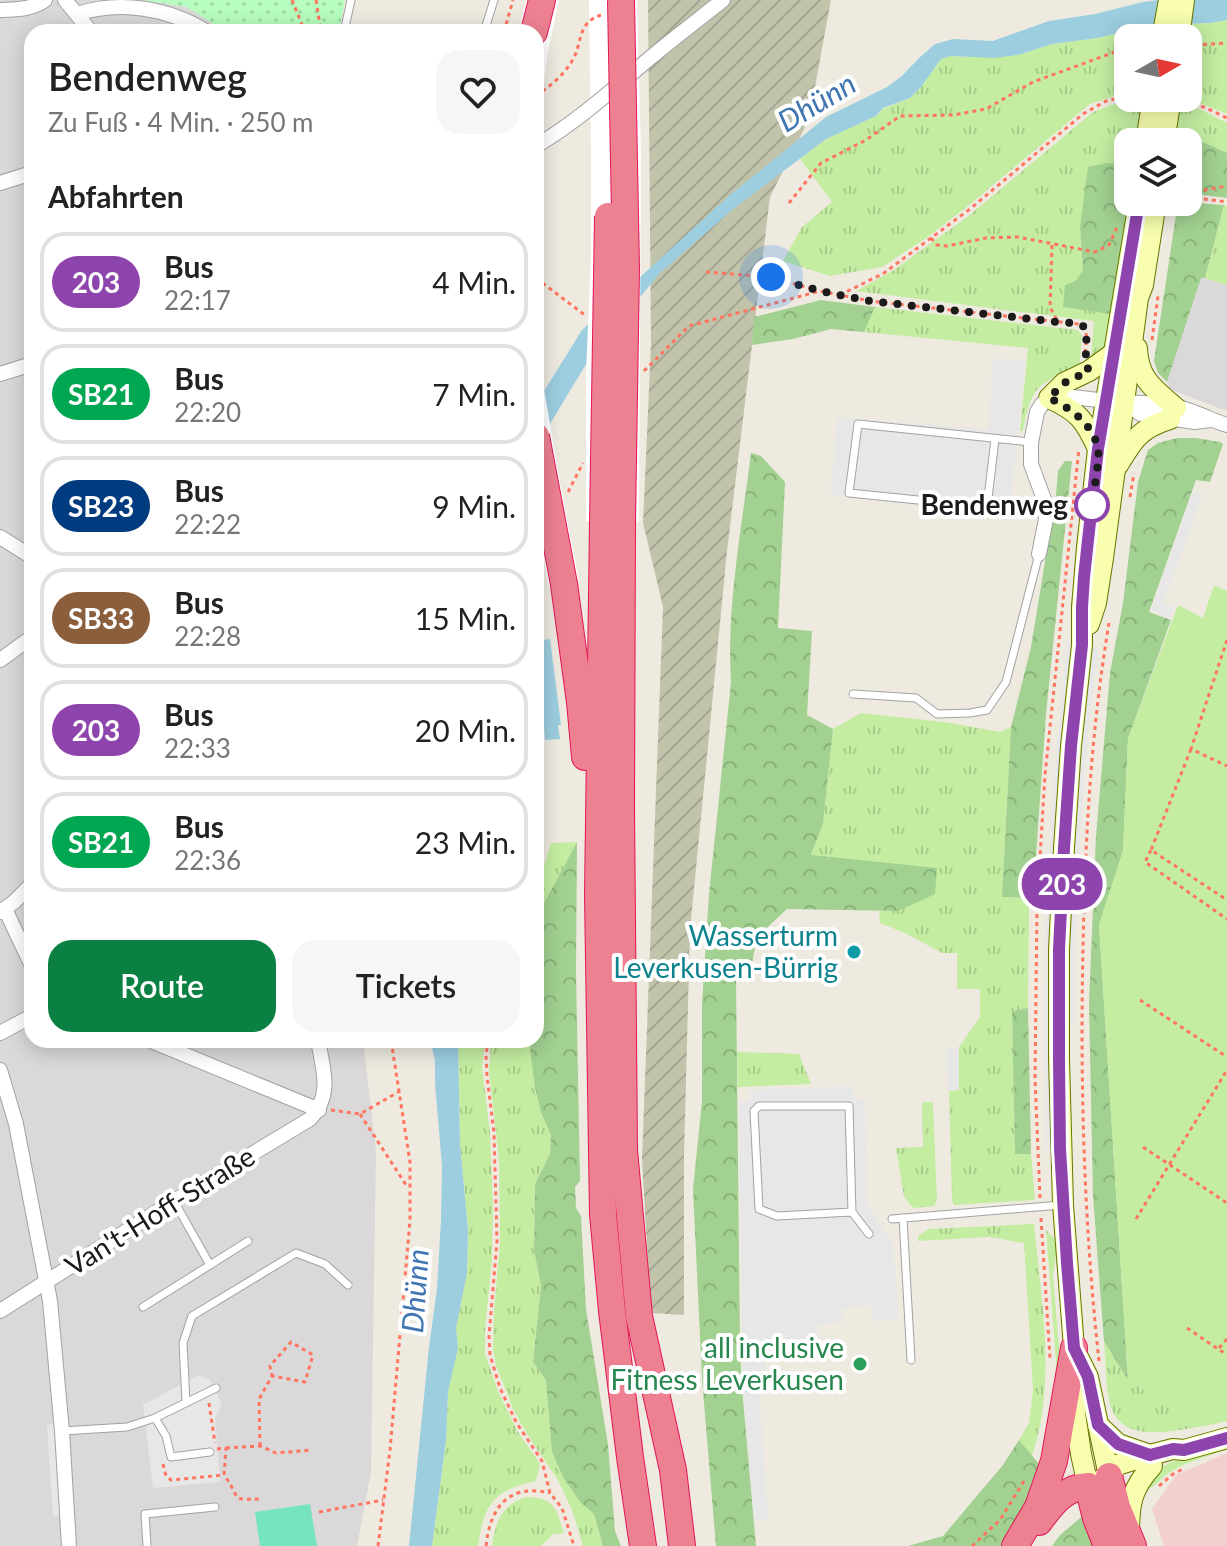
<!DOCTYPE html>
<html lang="de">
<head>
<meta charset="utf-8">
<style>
	:root { --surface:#fff; --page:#f6f6f6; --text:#222; --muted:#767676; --line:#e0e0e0; --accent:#0b8043 }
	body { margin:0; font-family:Lato,sans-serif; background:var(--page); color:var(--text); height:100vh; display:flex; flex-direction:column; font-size:30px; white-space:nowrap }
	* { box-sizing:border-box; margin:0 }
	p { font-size:26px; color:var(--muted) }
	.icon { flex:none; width:44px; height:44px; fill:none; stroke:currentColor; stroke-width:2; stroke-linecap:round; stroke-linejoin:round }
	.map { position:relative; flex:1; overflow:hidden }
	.drawer { position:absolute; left:24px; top:24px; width:520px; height:1024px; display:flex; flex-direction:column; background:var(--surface); border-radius:24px; box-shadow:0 4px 20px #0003 }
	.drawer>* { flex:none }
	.badge { padding:0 16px; border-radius:26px; font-size:28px; line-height:52px }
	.needle { width:52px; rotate:81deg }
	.buttons { position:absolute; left:1114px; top:24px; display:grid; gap:16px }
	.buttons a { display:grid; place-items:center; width:88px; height:88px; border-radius:16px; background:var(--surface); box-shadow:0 4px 20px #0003; font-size:40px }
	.you { position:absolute; width:40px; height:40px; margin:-20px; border:6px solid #fff; border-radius:50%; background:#1a73e8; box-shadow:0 0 0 12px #1a73e833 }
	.map>.badge { position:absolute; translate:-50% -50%; box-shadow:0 0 0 4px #fff }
	h2 { padding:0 24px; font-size:30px; line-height:72px }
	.round { display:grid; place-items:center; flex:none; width:84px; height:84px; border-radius:24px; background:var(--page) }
	.headline { display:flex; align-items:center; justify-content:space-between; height:136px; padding:0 24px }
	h1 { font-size:38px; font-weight:600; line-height:60px }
	.primary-button { display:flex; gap:16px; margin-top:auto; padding:16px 24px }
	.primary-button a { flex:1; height:92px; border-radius:24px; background:var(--accent); color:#fff; font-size:32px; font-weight:600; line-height:92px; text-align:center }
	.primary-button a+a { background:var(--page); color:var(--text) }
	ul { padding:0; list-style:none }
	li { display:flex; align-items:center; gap:24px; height:100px; margin:0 16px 12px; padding:0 8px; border:4px solid var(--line); border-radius:24px }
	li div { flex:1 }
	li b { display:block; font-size:30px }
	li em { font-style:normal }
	li .badge { min-width:88px; font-weight:700; text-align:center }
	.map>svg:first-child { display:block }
</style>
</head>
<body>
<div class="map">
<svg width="1227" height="1546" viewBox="0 0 1227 1546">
	<defs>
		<pattern id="construction-furrows" width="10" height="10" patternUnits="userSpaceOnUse" patternTransform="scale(2)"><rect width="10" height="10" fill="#c2c3ab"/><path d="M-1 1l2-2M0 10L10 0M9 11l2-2" fill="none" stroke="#a6a793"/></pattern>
		<pattern id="grass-tufts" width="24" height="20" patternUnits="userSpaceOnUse" patternTransform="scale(2)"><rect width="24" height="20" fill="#c4eda1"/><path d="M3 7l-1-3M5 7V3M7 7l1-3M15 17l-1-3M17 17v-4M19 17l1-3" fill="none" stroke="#a8cb8a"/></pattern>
		<pattern id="forest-crowns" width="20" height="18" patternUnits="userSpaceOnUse" patternTransform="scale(2)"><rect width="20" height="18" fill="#a2d191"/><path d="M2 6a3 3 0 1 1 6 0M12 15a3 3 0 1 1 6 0" fill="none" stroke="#8bb37c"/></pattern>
		<pattern id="park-dots" width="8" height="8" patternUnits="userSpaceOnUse" patternTransform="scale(2)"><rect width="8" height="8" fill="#b7fdbf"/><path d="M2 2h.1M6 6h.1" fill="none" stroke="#9dd8a4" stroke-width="1.8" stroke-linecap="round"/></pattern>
	</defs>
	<rect width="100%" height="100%" fill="#eeeae0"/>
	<g fill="#dad8d8">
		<path d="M0 0H143L187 7 226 32H32V1040H363L376 1151 371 1472 357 1546H0Z"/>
		<path d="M1201 277 1227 285V411L1169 389 1167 382Z"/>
	</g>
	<path fill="#f1d0cd" d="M1227 1453V1546H1164L1152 1509 1176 1475Z"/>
	<path fill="url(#construction-furrows)" d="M648 0H831L809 119 770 197 727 551 690 930 684 1157V1315L651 1313 642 1159 663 607 643 523 651 344Z"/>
	<g fill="url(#grass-tufts)">
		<path d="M1227 20V114L1188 98V38H1128V92L1090 104 968 206 925 239 882 267 830 276 783 261 802 227 832 202 800 159 826 139 876 116 883 109 910 98 921 87 941 59 951 56 967 57 1018 55 1052 44 1098 38 1148 25 1210 23Z"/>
		<path d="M1138 99 1186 105 1202 110 1227 123V153L1203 142 1188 144V142H1128V165L1107 163 1080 227 1083 270 1063 307 1113 314 1106 349 1092 362 1091 357 1094 321 856 291 894 270 971 214 1093 112 1111 105Z"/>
		<path d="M1224 205 1227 206V285L1205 278Z"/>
		<path d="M875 307 1078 330 1082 336 1079 368C1037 383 1031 387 1023 431H1020L1028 348 864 332Z"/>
		<path d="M861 713 944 722 1000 732 1011 727 1002 897 1029 898 1028 1008 1012 1011 1015 1154H1031L1035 1200 954 1205 952 1200 949 1091 959 1090V1047L980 1017V989H957V953H942L907 934 880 923 879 911H898L811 856 823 824 833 729Z"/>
		<path d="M577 842 544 903 536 968V892L551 843Z"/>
		<path d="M458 1040H485L482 1067 490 1133 493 1205 492 1259 485 1330V1354L498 1391 518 1432 540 1464 536 1481C493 1490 484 1504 478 1546H432L446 1441 448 1392 457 1348 456 1328 467 1273 468 1230 460 1145Z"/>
		<path d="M491 1040H532L530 1050 535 1088 541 1113 551 1135 550 1154 535 1184 534 1250 541 1286 533 1362 546 1380 552 1452 563 1477 580 1502 594 1514 603 1546H583L572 1510 558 1480 527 1434 513 1409 496 1365 493 1350 494 1311 500 1242 499 1161 489 1070Z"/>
		<path d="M737 1052 799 1054 811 1084 738 1087Z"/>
		<path d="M923 1102H933L937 1200 934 1206 913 1208 904 1197 896 1148 923 1147 922 1104Z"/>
		<path d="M1034 1224C1041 1300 1057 1381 1032 1456L1019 1440 1029 1423 1033 1390 1024 1243 989 1237 918 1241V1236L929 1229Z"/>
		<path d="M1046 1230 1058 1242 1053 1275 1060 1359 1055 1394 1056 1361Z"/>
		<path d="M1104 1341 1128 1380 1205 1426C1175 1430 1121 1446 1110 1404 1105 1384 1106 1361 1104 1341Z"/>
		<path d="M1227 1446V1449C1209 1456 1189 1461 1172 1471 1161 1477 1157 1487 1146 1489L1161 1468 1169 1463Z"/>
		<path d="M526 1497C555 1498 556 1508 564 1533L553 1534 541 1546H492C495 1523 502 1504 526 1497Z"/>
	</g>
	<g fill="url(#forest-crowns)">
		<path d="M1203 142 1227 153V198L1196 194 1192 187H1188V144Z"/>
		<path d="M1107 163 1128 165 1125 191 1128 204 1110 314 1063 307 1065 285 1076 281 1083 270 1080 227 1088 167Z"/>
		<path d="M1184 202 1224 205 1205 278H1201L1167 382 1158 373 1154 361 1177 208Z"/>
		<path d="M821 300 875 307 864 332 831 329 793 339 752 345 754 317Z"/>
		<path d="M1177 438H1196L1220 442 1223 444 1210 482 1196 480 1149 612 1171 620 1128 739 1123 851 1099 925 1128 1380 1104 1341 1093 1196 1089 1002 1096 836 1110 673 1123 603 1138 482 1148 450 1158 443Z"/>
		<path d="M751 453 761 456 785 482 778 628 812 631 807 715 833 729 823 824 811 855 937 868 935 894 898 911 787 909 757 937 751 969 736 978 740 1345 742 1388 756 1546H716L702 1379 693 1189 702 1101V1004L709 894 731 682C726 608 742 526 751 453Z"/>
		<path d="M1065 461H1072L1046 714 1033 898 1002 897 1011 727 1031 647 1056 495 1058 471Z"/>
		<path d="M577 842 576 972 580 1181 575 1187 576 1208 581 1216 586 1309 608 1445 615 1531 621 1546H603L594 1514 580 1502 563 1477 552 1452 546 1380 533 1362 541 1286 534 1250 535 1184 550 1154 551 1135 541 1113 535 1088 530 1050 532 1040H536V1027L539 1017 536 1005V968L544 903Z"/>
		<path d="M1028 1008 1031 1154H1015L1012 1011Z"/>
		<path d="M1019 1440 1044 1470 1002 1546H908L943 1536 1003 1465Z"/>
		<path d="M1086 1513 1099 1546H1052L1060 1535Z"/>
	</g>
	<path fill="url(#park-dots)" d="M143 0H345L339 32H226L187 7Z"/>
	<path fill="#c4eda1" d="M1214 585 1227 591V1421L1205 1426 1128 1380 1099 925 1123 851 1128 739 1178 605 1203 618Z"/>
	<path fill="#76e5bd" d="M310 1504 317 1546H260L255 1512Z"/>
	<g fill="#e7e7e7">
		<path d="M993 359 1025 361 1009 517 831 495 837 417 989 430Z"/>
		<path d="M1193 491 1203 494 1163 603 1174 607 1170 617 1151 610Z"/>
		<path d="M1067 642 1074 643 1053 1149H1046L1044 1019 1047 890 1055 766Z"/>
		<path d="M1091 646 1098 647 1087 742 1080 836 1075 929 1074 1024H1066L1067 976 1075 787Z"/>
		<path d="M946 1049H958L959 1090H948Z"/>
		<path d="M853 1086V1099L865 1100 867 1203 893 1244 899 1318 873 1321 871 1305 842 1308 843 1322 817 1325 819 1345 764 1349 766 1376 758 1377 768 1519 754 1520 743 1388 739 1102 750 1101V1090Z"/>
		<path d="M198 1375 210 1380 222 1405 215 1418 220 1482 153 1488 143 1405Z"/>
		<path d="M56 1424 63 1515 53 1516 47 1425Z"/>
	</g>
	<g fill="#9ccee0">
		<path d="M1158 0H1227V20L1210 23 1148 25 1098 38 1052 44 1018 55 994 58 951 56 941 59 921 87 910 98 883 108 876 116 826 139 732 210 659 274 588 361 536 447V404L582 330 730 195 826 117 887 87 902 76 919 58 935 44 953 39 993 41 1049 21 1095 14 1143 2Z"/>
		<path d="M542 634 543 640 550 639 561 725H558L560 739 545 740 544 727H541L536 685V641L538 640 537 635Z"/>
		<path d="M430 1040H458L460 1145 468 1230 467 1273 456 1328 458 1348 448 1392 446 1441 432 1546H409L429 1347 437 1289 441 1220 442 1166 435 1084V1060Z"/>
	</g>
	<g fill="#fff">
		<path d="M526 0H559L548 51 536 140V32H519Z"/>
		<path d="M589 0H637L641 154 639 522 586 521V372L591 259V151Z"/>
		<path d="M536 323 543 383 561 488 579 581 549 587 536 521Z"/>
	</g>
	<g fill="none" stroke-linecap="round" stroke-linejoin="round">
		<defs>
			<g id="lane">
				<path d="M344 32 351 0"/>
				<path d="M484 32 494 0"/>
				<path d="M995 439 987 507 849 493 858 424 1030 442"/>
				<path d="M853 694 916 698 937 714 970 713 987 710 1006 682 1039 554"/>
				<path d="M174 1201 210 1265 248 1241"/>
				<path d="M852 1212 777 1216 759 1209 754 1111 759 1106H849L852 1212 869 1234"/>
				<path d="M903 1218 911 1360"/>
				<path d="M892 1219 1061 1205"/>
				<path d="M143 1307 210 1265"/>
				<path d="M186 1401 183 1343 192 1316 296 1253 325 1264 348 1285"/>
				<path d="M155 1418 166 1436 171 1457 210 1452"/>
				<path d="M62 1431 127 1427 155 1418 216 1388"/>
				<path d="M147 1546 145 1514 215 1507"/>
			</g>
			<g id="street">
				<path d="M65 0 91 32"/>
				<path d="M0 10C16 9 31 10 45 0"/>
				<path d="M77 14C120 0 169 8 207 32"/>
				<path d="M536 146C578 121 613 89 650 58 674 38 699 19 723 0"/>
				<path d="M0 183 32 173"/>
				<path d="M0 374 32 364"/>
				<path d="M1124 403C1147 402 1174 404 1196 413 1207 417 1216 422 1227 425"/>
				<path d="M1124 403 1141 414 1195 422 1210 420"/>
				<path d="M0 537 32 557"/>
				<path d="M1039 554 1046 519 1045 502 1031 464V443L1037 412 1042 404 1049 398 1064 396 1107 401"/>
				<path d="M0 660 32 637"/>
				<path d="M5 909 32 966"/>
				<path d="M0 912 14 902 32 884"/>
				<path d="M0 1033 32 1016"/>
				<path d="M149 1040 319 1110"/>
				<path d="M0 1070 16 1124 50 1301 62 1431 69 1546"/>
				<path d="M0 1311 174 1201 310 1119C333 1095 323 1070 318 1040"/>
			</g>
			<g id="secondary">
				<path d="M1162 38 1169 0"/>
				<path d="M1179 38 1184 0"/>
				<path d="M1146 142 1153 98"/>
				<path d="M1164 142 1171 98"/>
				<path d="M1139 202 1098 449 1087 547 1082 607V645L1071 746 1064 848 1059 950V1059L1063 1205 1074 1348 1075 1413 1081 1454 1088 1486 1109 1476 1117 1465 1150 1455 1173 1449 1184 1450 1227 1438"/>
				<path d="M1137 348C1138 379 1154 389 1176 408"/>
				<path d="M1098 449C1085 420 1078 411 1049 398L1064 383 1089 371 1115 352"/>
				<path d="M1118 465C1133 440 1140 428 1170 419"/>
				<path d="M1089 624 1096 603 1103 558 1138 298 1143 285 1156 202"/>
				<path d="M1078 1357 1088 1377 1109 1476"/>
				<path d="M1098 1425 1118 1444 1150 1455"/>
				<path d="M1129 1533C1129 1503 1132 1488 1152 1466"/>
			</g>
			<g id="highway">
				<path d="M534 32 542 0"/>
				<path d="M603 522 598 896 603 1214 612 1311 630 1457 643 1546"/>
				<path d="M622 522 621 808 624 1150 639 1316 673 1470 682 1546"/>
				<path d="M564 584 580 702 585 757"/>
				<path d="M1109 1476 1117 1507 1133 1546"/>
				<path d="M1088 1486 1096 1518 1107 1546"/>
				<path d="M1039 1522C1052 1504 1065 1487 1088 1486"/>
				<path d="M1015 1546 1038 1507 1054 1461 1074 1348"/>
			</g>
		</defs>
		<use href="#lane" stroke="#a2a2a2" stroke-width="9"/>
		<use href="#street" stroke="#a2a2a2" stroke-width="16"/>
		<use href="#secondary" stroke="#657500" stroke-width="22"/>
		<use href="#highway" stroke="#e31656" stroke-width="28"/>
		<g stroke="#ff7560" stroke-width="3" stroke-dasharray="4 4" stroke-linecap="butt">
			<path d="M292 0 305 32"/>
			<path d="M316 0 321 32"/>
			<path d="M504 32 513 0"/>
			<path d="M1195 45 1227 43"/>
			<path d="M536 96C549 87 564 75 572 61 583 44 576 23 601 15"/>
			<path d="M1186 101 1206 108 1227 118"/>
			<path d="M1188 193 1227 186"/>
			<path d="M1188 197 1227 202"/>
			<path d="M789 203 821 163 866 140 900 116 954 115 986 109 1033 82 1115 52 1128 54"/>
			<path d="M931 238 937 245 947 246 986 238 1018 237 1095 252 1109 245 1117 227"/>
			<path d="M1052 245 1050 307 1058 322"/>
			<path d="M706 272 771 277 816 290"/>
			<path d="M536 278 586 316"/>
			<path d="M840 295 884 273 931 238 970 209 1083 114 1106 101 1128 96"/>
			<path d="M1152 340 1158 296"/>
			<path d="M644 371 689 326 820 291 870 301 1078 324C1090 330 1086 341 1085 353"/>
			<path d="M568 492 583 463"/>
			<path d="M1130 497 1134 473"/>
			<path d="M1227 640 1191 749 1227 766"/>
			<path d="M1191 749 1151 850 1227 900"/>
			<path d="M536 811V858"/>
			<path d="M1151 850 1145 862 1227 919"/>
			<path d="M1140 1000 1227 1057"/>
			<path d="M488 1040 486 1055 487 1076 494 1133 497 1241 489 1336 490 1355 500 1388 516 1422 542 1461 550 1493 562 1508 574 1546"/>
			<path d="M331 1110 360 1114 400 1091"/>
			<path d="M360 1114 408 1188"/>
			<path d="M1143 1147 1227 1203"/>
			<path d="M1040 1198 1035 1078 1037 908 1045 775 1079 448"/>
			<path d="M1041 1218 1050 1358"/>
			<path d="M1136 1219 1227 1070"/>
			<path d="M1187 1328 1227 1355"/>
			<path d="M1219 1348 1227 1339"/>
			<path d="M1099 1361C1084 1224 1080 1086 1083 949 1085 840 1091 730 1109 623"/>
			<path d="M209 1403 215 1443"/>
			<path d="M260 1446 259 1399 272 1376 305 1382 313 1355 291 1342 270 1366 272 1376"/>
			<path d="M226 1448 260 1446 276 1453 312 1450"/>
			<path d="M217 1449 226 1448 224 1475C243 1500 227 1500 263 1499"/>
			<path d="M163 1464 166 1476 171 1480 224 1475"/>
			<path d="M1159 1486 1173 1474 1185 1468"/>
			<path d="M319 1512 383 1500"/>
			<path d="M378 1546 390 1450 410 1220V1162L391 1040"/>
			<path d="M486 1546C490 1508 508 1483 550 1493"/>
			<path d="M972 1546 1000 1520 1024 1481"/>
		</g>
		<use href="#lane" stroke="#fff" stroke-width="7"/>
		<use href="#street" stroke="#fff" stroke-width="14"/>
		<use href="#secondary" stroke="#f8feae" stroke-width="20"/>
		<use href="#highway" stroke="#ed8091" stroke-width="26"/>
		<defs>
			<g id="highway-bridge">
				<path d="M621 0 626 269 622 522"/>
				<path d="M536 436 564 584"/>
				<path d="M603 522 608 216"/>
			</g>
		</defs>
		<use href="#highway-bridge" stroke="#e31656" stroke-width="28" stroke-linecap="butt"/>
		<use href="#highway-bridge" stroke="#ed8091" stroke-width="26"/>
	</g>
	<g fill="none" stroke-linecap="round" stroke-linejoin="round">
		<defs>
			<path id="line" d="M1139 202 1098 449 1084 577 1082 607V645L1071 746 1064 848 1059 950V1059L1060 1149 1067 1263 1074 1348 1088 1377 1098 1425 1118 1444 1150 1455 1173 1449 1184 1450 1227 1438"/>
		</defs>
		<use href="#line" stroke="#fff" stroke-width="18"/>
		<use href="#line" stroke="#8e44ad" stroke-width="12"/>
		<path stroke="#1b1b1b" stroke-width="8" stroke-dasharray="0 14.4" d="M771 277 820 291 870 301 1058 322C1065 323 1078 322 1084 327 1090 333 1082 358 1089 371L1064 383 1049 398C1070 408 1092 423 1098 448 1100 460 1093 494 1092 505"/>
	</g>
	<circle fill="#fff" stroke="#8e44ad" stroke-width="4" cx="1092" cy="505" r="16"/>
	<circle fill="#0f9aa8" stroke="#fff" stroke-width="3" cx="854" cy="952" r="8"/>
	<circle fill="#2e9e5b" stroke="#fff" stroke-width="3" cx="860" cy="1364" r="8"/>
	<g text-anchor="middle" stroke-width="8" stroke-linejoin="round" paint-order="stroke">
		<g font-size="28" font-weight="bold" fill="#1b1b1b" stroke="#fff" text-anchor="end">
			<text x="1068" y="515">Bendenweg</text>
		</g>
		<g font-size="28" fill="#0d838f" stroke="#fff" text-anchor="end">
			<text x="838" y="946">Wasserturm<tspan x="838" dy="32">Leverkusen-Bürrig</tspan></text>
		</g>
		<g font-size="28" fill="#1b1b1b" stroke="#fff">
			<text transform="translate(160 1211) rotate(-32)" y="10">Van't-Hoff-Straße</text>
		</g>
		<g font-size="28" fill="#27864d" stroke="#fff" text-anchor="end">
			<text x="844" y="1358">all inclusive<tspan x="844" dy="32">Fitness Leverkusen</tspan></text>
		</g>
		<g font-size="30" font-style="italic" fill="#4176b2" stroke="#fff">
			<text transform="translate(817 103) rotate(-31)" y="10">Dhünn</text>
			<text transform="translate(416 1291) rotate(-86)" y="10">Dhünn</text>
		</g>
	</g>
</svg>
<div class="buttons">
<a><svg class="needle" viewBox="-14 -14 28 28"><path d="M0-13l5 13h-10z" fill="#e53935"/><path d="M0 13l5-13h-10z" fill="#767676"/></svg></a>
<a><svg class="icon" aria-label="layers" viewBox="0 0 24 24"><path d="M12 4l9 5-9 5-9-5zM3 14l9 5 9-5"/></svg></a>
</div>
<div class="you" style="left:771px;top:277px"></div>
<b class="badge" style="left:1062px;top:884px;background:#8e44ad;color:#fff">203</b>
<section class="drawer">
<div class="headline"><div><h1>Bendenweg</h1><p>Zu Fuß · 4 Min. · 250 m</p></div><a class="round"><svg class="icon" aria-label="heart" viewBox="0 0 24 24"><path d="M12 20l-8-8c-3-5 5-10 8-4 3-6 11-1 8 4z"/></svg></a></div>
<h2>Abfahrten</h2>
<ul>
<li><span class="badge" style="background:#8e44ad;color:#fff">203</span><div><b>Bus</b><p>22:17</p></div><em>4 Min.</em></li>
<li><span class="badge" style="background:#00a651;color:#fff">SB21</span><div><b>Bus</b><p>22:20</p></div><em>7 Min.</em></li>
<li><span class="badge" style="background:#003b80;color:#fff">SB23</span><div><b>Bus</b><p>22:22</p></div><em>9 Min.</em></li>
<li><span class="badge" style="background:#8b5e3c;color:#fff">SB33</span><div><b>Bus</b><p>22:28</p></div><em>15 Min.</em></li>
<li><span class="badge" style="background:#8e44ad;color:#fff">203</span><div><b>Bus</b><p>22:33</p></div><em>20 Min.</em></li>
<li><span class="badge" style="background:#00a651;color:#fff">SB21</span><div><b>Bus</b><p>22:36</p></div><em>23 Min.</em></li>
</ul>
<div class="primary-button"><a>Route</a><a>Tickets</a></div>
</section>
</div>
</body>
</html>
